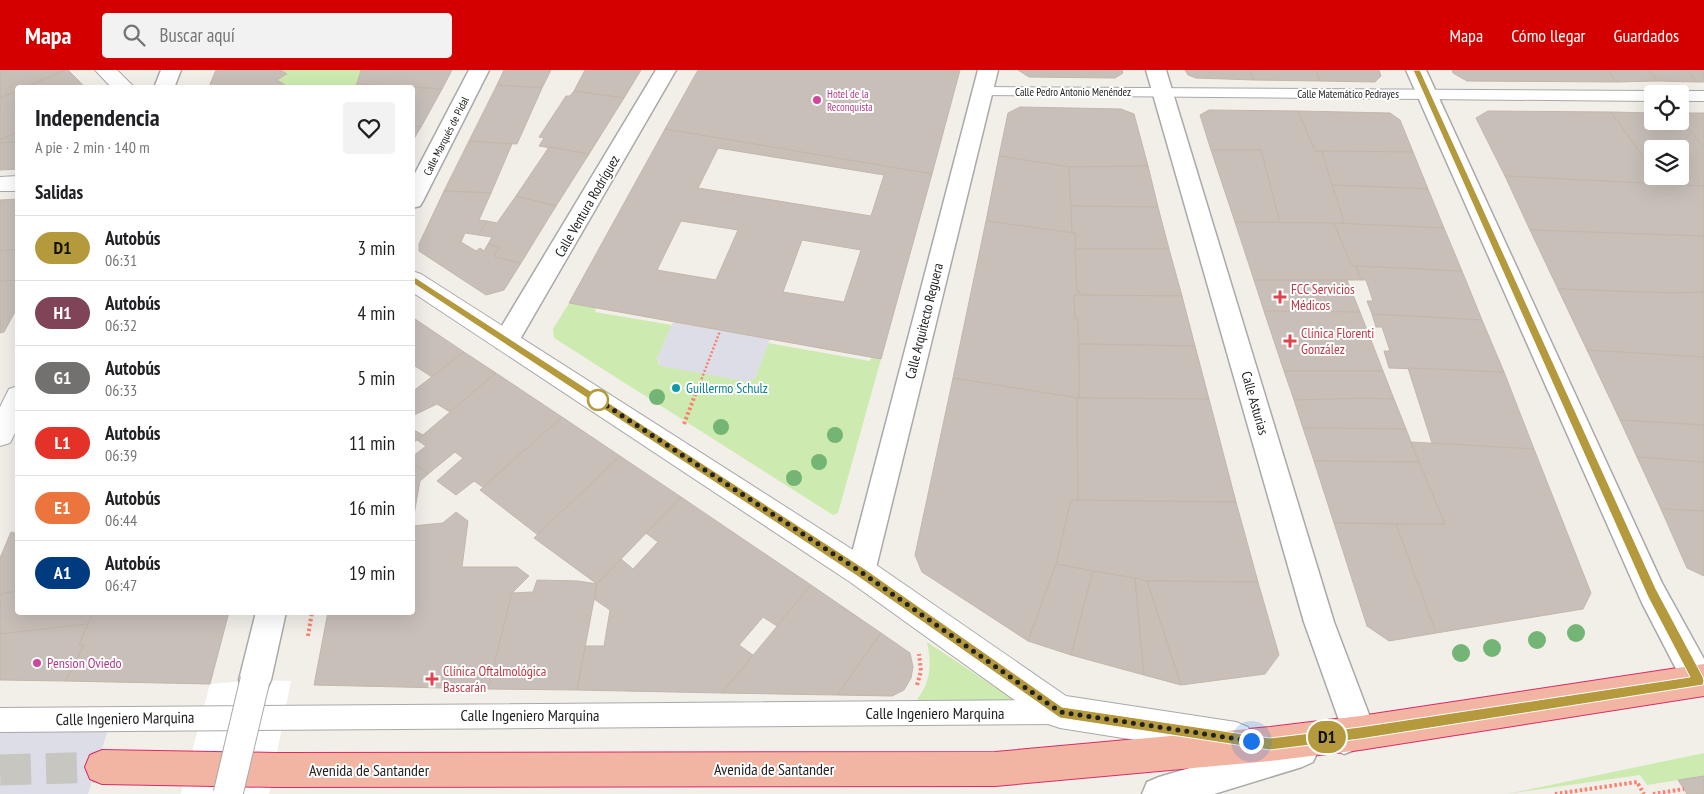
<!DOCTYPE html>
<html lang="es">
<head>
<meta charset="utf-8">
<style>
	:root { --surface:#fff; --page:#f2f2f2; --text:#202124; --muted:#757577; --line:#e0e0e0; --accent:#d40000 }
	body { margin:0; font-family:"PT Sans Narrow",sans-serif; background:var(--page); color:var(--text); height:100vh; display:flex; flex-direction:column; font-size:19px; white-space:nowrap }
	* { box-sizing:border-box; margin:0 }
	p { font-size:16px; color:var(--muted) }
	.icon { flex:none; width:28px; height:28px; fill:none; stroke:currentColor; stroke-width:2; stroke-linecap:round; stroke-linejoin:round }
	.map { position:relative; flex:1; overflow:hidden }
	.panel { position:absolute; left:15px; top:15px; width:400px; height:530px; display:flex; flex-direction:column; background:var(--surface); border-radius:5px; box-shadow:0 5px 20px #0002 }
	.panel>* { flex:none }
	.badge { padding:0 10px; border-radius:16px; font-size:18px; line-height:32px }
	.tools { position:absolute; left:1644px; top:15px; display:grid; gap:10px }
	.tools a { display:grid; place-items:center; width:45px; height:45px; border-radius:5px; background:var(--surface); box-shadow:0 5px 20px #0002; font-size:25px }
	.you { position:absolute; width:25px; height:25px; margin:-12px; border:4px solid #fff; border-radius:50%; background:#1a73e8; box-shadow:0 0 0 8px #1a73e833 }
	.map>.badge { position:absolute; translate:-50% -50%; box-shadow:0 0 0 2px #fff }
	h2 { padding:0 20px; font-size:19px; line-height:45px }
	.round { display:grid; place-items:center; flex:none; width:52px; height:52px; border-radius:5px; background:var(--page) }
	.headline { display:flex; align-items:center; justify-content:space-between; height:85px; padding:0 20px }
	h1 { font-size:24px; font-weight:700; line-height:38px }
	ul { padding:0; list-style:none }
	li { display:flex; align-items:center; gap:15px; height:65px; padding:0 20px; border-top:1px solid var(--line) }
	li div { flex:1 }
	li b { display:block; font-size:19px }
	li em { font-style:normal }
	li .badge { min-width:55px; font-weight:700; text-align:center }
	header { display:flex; align-items:center; gap:30px; box-sizing:border-box; height:70px; padding:0 25px; background:var(--accent); color:#fff }
	header strong { font-size:24px }
	nav { display:flex; gap:28px; margin-inline-start:auto; font-size:18px }
	.search { width:350px; height:45px; background:var(--page); display:flex; align-items:center; gap:12px; box-sizing:border-box; padding:0 18px; border-radius:5px; color:var(--muted); font-size:19px }
	.map>svg:first-child { display:block }
</style>
</head>
<body>
<header>
<strong>Mapa</strong>
<div class="search"><svg class="icon" aria-label="search" viewBox="0 0 24 24"><circle cx="10" cy="10" r="6"/><path d="M15 15l6 6"/></svg>Buscar aquí</div>
<nav><a>Mapa</a><a>Cómo llegar</a><a>Guardados</a></nav>
</header>
<div class="map">
<svg width="1704" height="724" viewBox="0 0 1704 724">
	<rect width="100%" height="100%" fill="#f2efe9"/>
	<g fill="#cdebb0">
		<path d="M280 0H361L357 14 350 17H290L277 10 287 5Z"/>
		<path d="M569 233 596 238 595 242 672 255 657 289 659 294 748 312 755 308 768 273 870 291 872 287 881 289 838 443 833 445 554 268 553 259Z"/>
		<path d="M927 572 1010 627 1012 631H916C931 612 932 595 927 572Z"/>
		<path d="M1704 683V706L1647 715 1640 705 1507 724Z"/>
	</g>
	<g fill="#dddde8">
		<path d="M673 252 770 269 755 308 748 312 661 296 657 289Z"/>
		<path d="M114 640 88 724H0V641Z"/>
	</g>
	<path fill="#fff" d="M255 610 291 611 269 724H181L210 614Z"/>
	<g fill="#c7bfb8" stroke="#c4b6ab" fill-rule="evenodd">
		<path d="M0 0H65L24 18H18V20L0 28Z"/>
		<path d="M65 0H68L86 18H24Z"/>
		<path d="M216 0H280L287 4 277 10 290 18H216L210 14Z"/>
		<path d="M361 0H452L442 19 357 14Z"/>
		<path d="M504 0H551L542 18 497 15Z"/>
		<path d="M585 0H641L624 28 574 21Z"/>
		<path d="M698 0H960L932 104 665 59Z"/>
		<path d="M1018 0H1122L1123 3 1115 8 1029 7Z"/>
		<path d="M1185 0H1250L1254 10 1196 8 1188 5Z"/>
		<path d="M1250 0H1316L1320 11 1254 10Z"/>
		<path d="M1316 0H1379L1381 6 1375 12 1320 11Z"/>
		<path d="M1452 0H1608L1617 12 1467 11 1453 3Z"/>
		<path d="M1608 0H1648L1658 11 1617 12Z"/>
		<path d="M1648 0H1687L1697 12 1658 11Z"/>
		<path d="M1687 0H1704V12H1697Z"/>
		<path d="M357 14 442 19 421 57 412 56V18H350Z"/>
		<path d="M497 15 542 18 517 74 469 71Z"/>
		<path d="M18 20V62L0 70V28Z"/>
		<path d="M574 21 624 28 589 84 539 76 544 68 539 67 566 26H570Z"/>
		<path d="M1020 37 1121 39 1134 44 1148 96 1069 97 999 86 1008 43Z"/>
		<path d="M1209 40 1298 41 1315 81H1322L1345 153H1280L1261 80H1211L1200 45Z"/>
		<path d="M1298 41 1390 43 1400 50 1413 82 1315 81Z"/>
		<path d="M1488 41 1611 42 1652 99V106H1658L1663 114 1505 106 1476 48Z"/>
		<path d="M1611 42 1652 43V51H1680V47L1704 78V116L1663 114 1658 106H1680V79H1652V99Z"/>
		<path d="M1680 43H1704V78L1680 47Z"/>
		<path d="M412 56 421 57 412 72Z"/>
		<path d="M665 59 932 104 881 289 569 233ZM718 78 884 105 871 146 698 118ZM681 151 738 160 716 210 657 200ZM802 170 861 180 844 232 783 222Z"/>
		<path d="M18 62V72L0 73V70Z"/>
		<path d="M469 71 512 74 491 123 444 121Z"/>
		<path d="M18 72V99L0 100V73Z"/>
		<path d="M549 77 589 84 556 136 516 126Z"/>
		<path d="M1211 80H1261L1280 153 1235 152Z"/>
		<path d="M1322 81 1413 82 1428 119 1332 115Z"/>
		<path d="M999 86 1069 97 1072 163 986 151Z"/>
		<path d="M1148 96 1158 137 1071 136 1069 97Z"/>
		<path d="M1505 106 1704 116V166L1530 160Z"/>
		<path d="M1332 115 1428 119 1444 158 1345 155Z"/>
		<path d="M444 121 491 123 479 150 487 151 478 165 465 163 461 172 476 181 480 178 484 181 488 174 500 177 494 185 496 186 495 187 521 193 504 220 486 225 419 181V174Z"/>
		<path d="M516 126 556 136 521 193 495 187 496 186 494 185 500 177 488 174 492 167 478 165 487 151 497 153Z"/>
		<path d="M18 129V179L0 181V130Z"/>
		<path d="M1071 136 1158 137 1169 179H1075V163H1072Z"/>
		<path d="M986 151 1075 163 1077 222H1080V225H1074L1075 249H1078L1079 328 953 308Z"/>
		<path d="M1235 152 1334 153 1352 196H1356L1361 210H1254Z"/>
		<path d="M1334 153 1444 158 1462 201 1352 196Z"/>
		<path d="M1530 160 1704 166V222L1673 223 1558 219Z"/>
		<path d="M18 179V210L0 211V181Z"/>
		<path d="M1075 179H1169L1182 226 1080 225V222H1077Z"/>
		<path d="M1356 196 1462 201 1482 250 1372 244 1367 231H1373L1366 210H1361Z"/>
		<path d="M18 210V236L4 262 0 263V211Z"/>
		<path d="M1254 210H1347L1360 242 1264 241Z"/>
		<path d="M1558 219 1673 223 1704 222V287L1587 280Z"/>
		<path d="M1074 225 1182 226 1195 276 1079 274 1078 249H1075Z"/>
		<path d="M1264 241 1360 242 1383 301H1284Z"/>
		<path d="M1372 244 1482 250 1504 302 1389 298 1384 281H1390L1382 257H1376Z"/>
		<path d="M412 247 464 282 432 307 412 294Z"/>
		<path d="M1079 274 1195 276 1209 329 1079 328Z"/>
		<path d="M1587 280 1704 287V355L1620 350Z"/>
		<path d="M464 282 496 303 450 342 437 334 412 346V322Z"/>
		<path d="M1408 298 1504 302 1534 379 1432 373Z"/>
		<path d="M1284 301H1383L1394 329 1294 330Z"/>
		<path d="M496 303 562 347 483 417 474 411 456 425 437 411 463 388 455 382 428 404 412 393V387L426 376 417 370Z"/>
		<path d="M953 308 1077 328 1078 431 1071 430 1056 494 1028 571 922 502 915 485Z"/>
		<path d="M1077 328 1209 329 1236 432 1078 431Z"/>
		<path d="M1364 328 1394 329 1406 359 1303 358 1294 330Z"/>
		<path d="M562 347 620 386 538 465 480 420Z"/>
		<path d="M1620 350 1704 355V392L1637 387Z"/>
		<path d="M1303 358 1406 359 1419 392 1314 391Z"/>
		<path d="M412 359 423 365 412 374Z"/>
		<path d="M1411 372 1534 379 1591 523 1583 539 1436 563 1396 454H1445Z"/>
		<path d="M620 386 681 427 597 514 534 468Z"/>
		<path d="M1637 387 1704 392V441L1661 439Z"/>
		<path d="M1314 391 1419 392 1445 454 1334 453Z"/>
		<path d="M412 393 428 404 420 411 412 456Z"/>
		<path d="M681 427 811 515 777 556 763 547 739 575 753 585 722 623 577 620 585 576H604L610 540 594 529 597 514 621 489 633 499 658 472 646 463Z"/>
		<path d="M1071 430 1236 432 1258 512 1147 511 1056 494Z"/>
		<path d="M1661 439 1704 441V506L1687 498Z"/>
		<path d="M456 442 468 451 462 497H517L529 506 512 523 488 619 314 615 328 542H412V456L443 453Z"/>
		<path d="M1334 453 1396 454 1436 563 1389 571 1367 556Z"/>
		<path d="M11 462 18 464V521L0 524V488Z"/>
		<path d="M1056 494 1093 501 1071 585 1028 571Z"/>
		<path d="M1093 501 1135 508 1144 605 1071 585Z"/>
		<path d="M1135 508 1147 511 1181 615 1144 605Z"/>
		<path d="M537 510 578 511 597 514 577 620 488 619 512 523 533 522Z"/>
		<path d="M1147 511 1258 512 1279 585 1265 604 1181 615Z"/>
		<path d="M811 515 881 563 837 625 722 623Z"/>
		<path d="M18 521V542H93L88 554 0 564V524Z"/>
		<path d="M93 542H229L210 614 65 611 84 575H79Z"/>
		<path d="M88 554 79 575H84L65 611 0 610V564Z"/>
		<path d="M881 563 910 583 913 597 911 608 904 620 892 626 837 625Z"/>
		<path d="M1704 706V724H1687L1678 710Z"/>
	</g>
	<g fill="none" stroke-linecap="round" stroke-linejoin="round">
		<path stroke="#c8c6c1" stroke-width="31" stroke-dasharray="31 15" stroke-linecap="butt" d="M0 700 102 697"/>
		<defs>
			<g id="pedestrian">
				<path d="M982 17 1652 21 1658 24H1652V31L977 25 975 22 977 19Z"/>
				<path d="M1680 21H1704V31H1680V24H1674Z"/>
				<path d="M1058 630 1067 634 1070 642 1067 650 1058 654 0 662V638Z"/>
			</g>
			<g id="minor">
				<path d="M161 0H181L174 18H154Z"/>
				<path d="M469 0H489L423 131 420 136 412 138V109Z"/>
				<path d="M656 0H676L515 278 506 280 497 278 494 271 497 264Z"/>
				<path d="M978 0H998L875 502 871 511 861 515 851 511 847 502Z"/>
				<path d="M1146 0H1166L1334 552 1376 663 1371 674 1344 684 1333 679 1328 668 1333 657 1340 653 1304 552Z"/>
				<path d="M1406 0H1426L1662 513 1704 589V624L1699 626 1688 622 1642 533Z"/>
				<path d="M256 542H286L271 610 266 621 255 625 244 621 239 610Z"/>
				<path d="M1302 665 1313 670 1318 681 1313 692 1302 697 1214 724H1142L1147 712 1159 707Z"/>
			</g>
			<g id="tertiary">
				<path d="M95 0H117L135 18H112Z"/>
				<path d="M18 106V121H0V107Z"/>
				<path d="M412 201 421 204 872 492 1066 626 1236 652 1248 657 1253 669 1248 681 1236 686 1060 658 1048 654 850 512 412 222Z"/>
				<path d="M18 316V357L10 373 0 376V337L9 319Z"/>
			</g>
			<path id="trunk" d="M1704 594V626L1360 680 1270 691 995 716 276 717 102 714 90 709 85 697 90 685 102 680 276 683 995 682 1270 657 1360 646Z"/>
		</defs>
		<use href="#pedestrian" stroke="#a9a9a9" stroke-width="2"/>
		<use href="#minor" stroke="#a9a9a9" stroke-width="3"/>
		<use href="#tertiary" stroke="#a9a9a9" stroke-width="2"/>
		<use href="#trunk" stroke="#dc2a67" stroke-width="2"/>
		<path stroke="#fa8072" stroke-width="2.5" stroke-dasharray="2 2" stroke-linecap="butt" d="M700 313 720 261"/>
		<g stroke="#fa8072" stroke-width="4" stroke-dasharray="2.5 2.5" stroke-linecap="butt">
			<path d="M684 354 700 312"/>
			<path d="M308 566 312 542"/>
			<path d="M917 615 921 601 919 584"/>
			<path d="M1555 724 1637 712 1644 724"/>
			<path d="M1653 724 1684 719"/>
		</g>
		<use href="#pedestrian" fill="#fff" fill-rule="evenodd"/>
		<use href="#minor" fill="#fff" fill-rule="evenodd"/>
		<use href="#tertiary" fill="#fff" fill-rule="evenodd"/>
		<use href="#trunk" fill="#f2b4a3" fill-rule="evenodd"/>
		<defs>
			<path id="minor-bridge" d="M228 724 255 610"/>
		</defs>
		<use href="#minor-bridge" stroke="#a9a9a9" stroke-width="31" stroke-linecap="butt"/>
		<use href="#minor-bridge" stroke="#fff" stroke-width="29"/>
	</g>
	<g fill="#74b475">
		<circle cx="657" cy="327" r="8"/>
		<circle cx="721" cy="357" r="8"/>
		<circle cx="835" cy="365" r="8"/>
		<circle cx="819" cy="392" r="8"/>
		<circle cx="794" cy="408" r="8"/>
		<circle cx="1576" cy="563" r="9"/>
		<circle cx="1537" cy="570" r="9"/>
		<circle cx="1492" cy="578" r="9"/>
		<circle cx="1461" cy="583" r="9"/>
	</g>
	<path fill="#b49a3d" stroke="#fff" d="M1413 0H1420L1656 519 1703 607 1704 611 1703 615 1360 669 1270 680 1060 648 857 506 408 210 409 208H416L865 499 1062 637 1270 668 1360 657 1690 607 1648 527Z"/>
	<g fill="none" stroke-linecap="round" stroke-linejoin="round">
		<path stroke="#222" stroke-width="5" stroke-dasharray="0 9" d="M598 330 595 328 861 502 1060 642 1251 671"/>
	</g>
	<g fill="#d1479c" stroke="#fff" stroke-width="2">
		<circle cx="817" cy="30" r="5"/>
		<circle cx="37" cy="593" r="5"/>
	</g>
	<g fill="#e0444e" stroke="#fff" stroke-width="2">
		<path d="M1277.5 219.5h5v5h5v5h-5v5h-5v-5h-5v-5h5z"/>
		<path d="M1287.5 263.5h5v5h5v5h-5v5h-5v-5h-5v-5h5z"/>
		<path d="M429.5 601.5h5v5h5v5h-5v5h-5v-5h-5v-5h5z"/>
	</g>
	<circle fill="#0f9aa8" stroke="#fff" stroke-width="2" cx="676" cy="318" r="5"/>
	<circle fill="#fff" stroke="#b49a3d" stroke-width="2.5" cx="598" cy="330" r="10"/>
	<g text-anchor="middle" stroke-width="4" stroke-linejoin="round" paint-order="stroke">
		<g font-size="11" fill="#222" stroke="#fff">
			<text x="1073" y="26">Calle Pedro Antonio Menéndez</text>
			<text x="1348" y="28">Calle Matemático Pedrayes</text>
			<text transform="translate(446 66) rotate(-63)" y="4">Calle Marqués de Pidal</text>
		</g>
		<g font-size="11" fill="#b23c85" stroke="#fff" text-anchor="start">
			<text x="827" y="28">Hotel de la<tspan x="827" dy="13">Reconquista</tspan></text>
		</g>
		<g font-size="14" fill="#222" stroke="#fff">
			<text transform="translate(587 136) rotate(-60)" y="5">Calle Ventura Rodríguez</text>
			<text transform="translate(924 251) rotate(-76)" y="5">Calle Arquitecto Reguera</text>
			<text transform="translate(1255 333) rotate(74)" y="5">Calle Asturias</text>
		</g>
		<g font-size="14" fill="#be3a42" stroke="#fff" text-anchor="start">
			<text x="1291" y="224">FCC Servicios<tspan x="1291" dy="16">Médicos</tspan></text>
			<text x="1301" y="268">Clínica Florenti<tspan x="1301" dy="16">González</tspan></text>
			<text x="443" y="606">Clínica Oftalmológica<tspan x="443" dy="16">Bascarán</tspan></text>
		</g>
		<g font-size="14" fill="#0d838f" stroke="#fff" text-anchor="start">
			<text x="686" y="323">Guillermo Schulz</text>
		</g>
		<g font-size="14" fill="#b23c85" stroke="#fff" text-anchor="start">
			<text x="47" y="598">Pension Oviedo</text>
		</g>
		<g font-size="16" fill="#222" stroke="#fff">
			<text x="935" y="649">Calle Ingeniero Marquina</text>
			<text x="530" y="651">Calle Ingeniero Marquina</text>
			<text transform="translate(125 648) rotate(-1)" y="6">Calle Ingeniero Marquina</text>
			<text x="774" y="705">Avenida de Santander</text>
			<text x="369" y="706">Avenida de Santander</text>
		</g>
	</g>
</svg>
<div class="tools">
<a><svg class="icon" aria-label="locate" viewBox="0 0 24 24"><circle cx="12" cy="12" r="6"/><path d="M12 2v4M12 18v4M2 12h4M18 12h4"/></svg></a>
<a><svg class="icon" aria-label="layers" viewBox="0 0 24 24"><path d="M12 4l9 5-9 5-9-5zM3 14l9 5 9-5"/></svg></a>
</div>
<div class="you" style="left:1251px;top:671px"></div>
<b class="badge" style="left:1327px;top:667px;background:#b49a3d;color:#111">D1</b>
<section class="panel">
<div class="headline"><div><h1>Independencia</h1><p>A pie · 2 min · 140 m</p></div><a class="round"><svg class="icon" aria-label="heart" viewBox="0 0 24 24"><path d="M12 20l-8-8c-3-5 5-10 8-4 3-6 11-1 8 4z"/></svg></a></div>
<h2>Salidas</h2>
<ul>
<li><span class="badge" style="background:#b49a3d;color:#111">D1</span><div><b>Autobús</b><p>06:31</p></div><em>3 min</em></li>
<li><span class="badge" style="background:#7f4458;color:#fff">H1</span><div><b>Autobús</b><p>06:32</p></div><em>4 min</em></li>
<li><span class="badge" style="background:#727170;color:#fff">G1</span><div><b>Autobús</b><p>06:33</p></div><em>5 min</em></li>
<li><span class="badge" style="background:#e43229;color:#fff">L1</span><div><b>Autobús</b><p>06:39</p></div><em>11 min</em></li>
<li><span class="badge" style="background:#ec743d;color:#fff">E1</span><div><b>Autobús</b><p>06:44</p></div><em>16 min</em></li>
<li><span class="badge" style="background:#003b80;color:#fff">A1</span><div><b>Autobús</b><p>06:47</p></div><em>19 min</em></li>
</ul>
</section>
</div>
</body>
</html>
